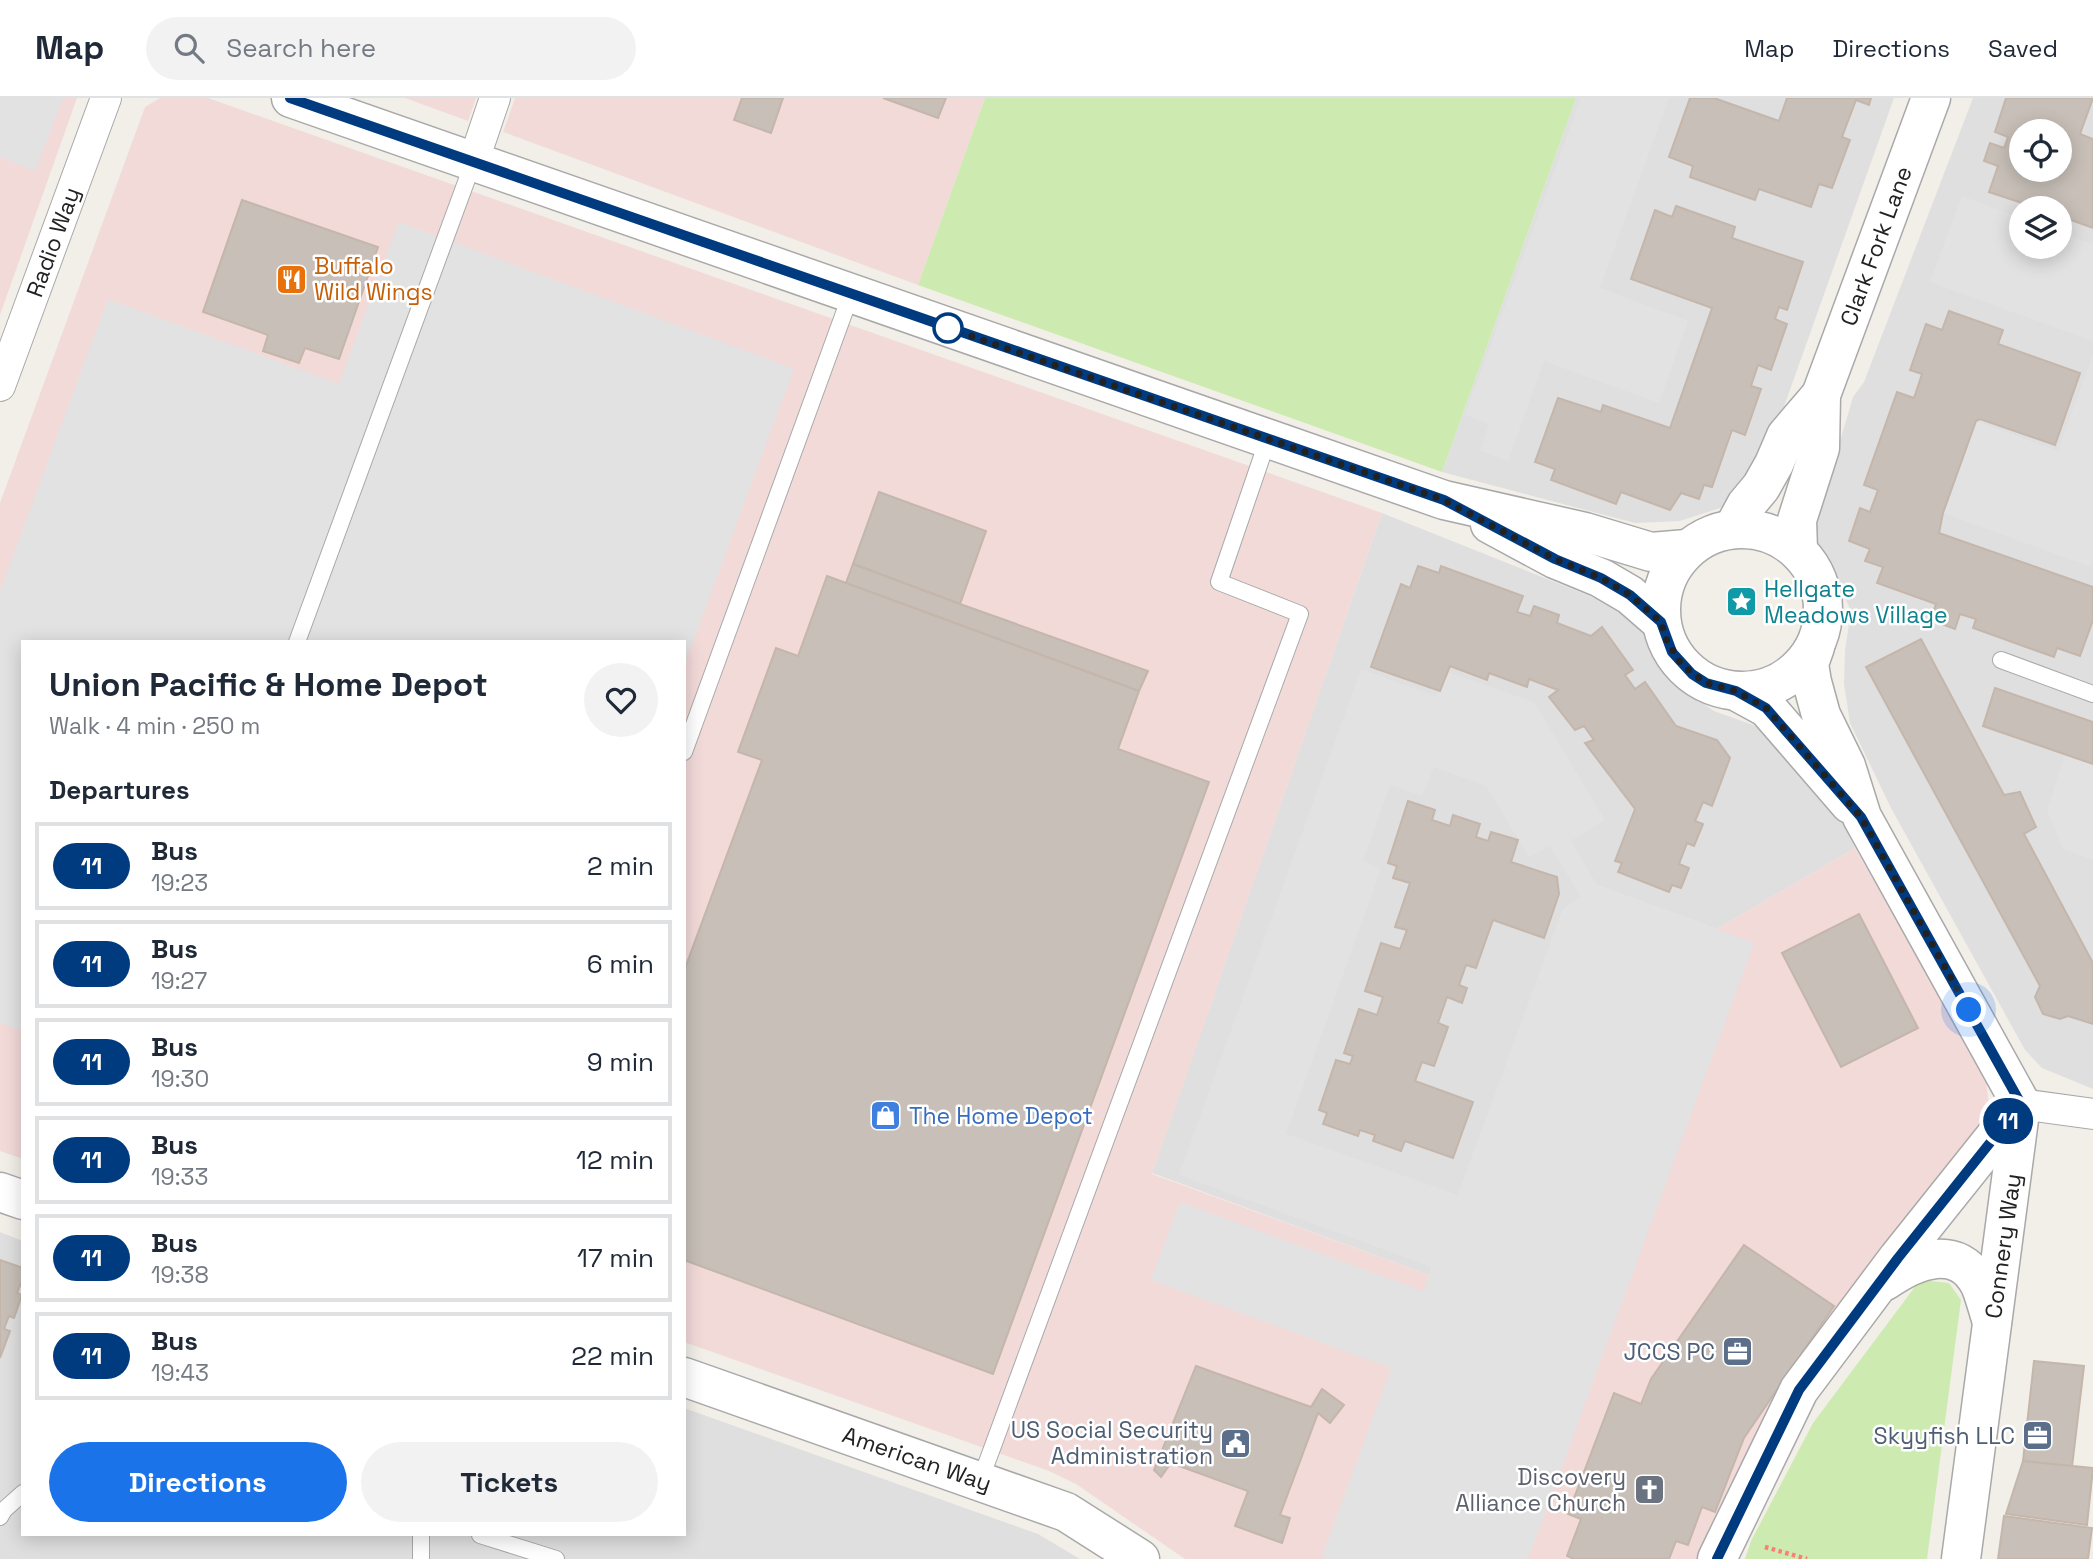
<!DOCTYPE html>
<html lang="en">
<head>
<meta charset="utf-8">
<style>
	:root { --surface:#fff; --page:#f2f2f3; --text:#1f2937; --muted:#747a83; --line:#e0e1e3; --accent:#1a73e8 }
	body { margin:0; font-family:"Space Grotesk",sans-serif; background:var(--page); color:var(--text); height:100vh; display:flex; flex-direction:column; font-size:26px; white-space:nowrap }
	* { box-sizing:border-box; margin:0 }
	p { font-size:23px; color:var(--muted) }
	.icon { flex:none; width:38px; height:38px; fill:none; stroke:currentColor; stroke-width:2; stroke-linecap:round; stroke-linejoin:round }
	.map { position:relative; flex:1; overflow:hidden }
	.drawer { position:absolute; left:21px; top:542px; width:665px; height:896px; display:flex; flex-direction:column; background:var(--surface); border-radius:0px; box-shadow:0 4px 18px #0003 }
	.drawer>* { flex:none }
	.badge { padding:0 14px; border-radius:23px; font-size:24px; line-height:46px }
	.buttons { position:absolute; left:2009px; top:21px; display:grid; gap:14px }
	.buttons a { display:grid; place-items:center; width:63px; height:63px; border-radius:50%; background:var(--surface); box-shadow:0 4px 18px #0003; font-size:35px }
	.you { position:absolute; width:35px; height:35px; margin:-18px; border:5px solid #fff; border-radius:50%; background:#1a73e8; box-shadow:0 0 0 10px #1a73e833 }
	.map>.badge { position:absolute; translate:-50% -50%; box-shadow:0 0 0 4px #fff }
	h2 { padding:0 28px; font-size:26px; line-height:63px }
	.round { display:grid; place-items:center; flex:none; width:74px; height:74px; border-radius:37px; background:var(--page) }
	.overview { display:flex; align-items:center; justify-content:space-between; height:119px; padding:0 28px }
	h1 { font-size:33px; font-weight:700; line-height:52px }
	.primary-button { display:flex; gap:14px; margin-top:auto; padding:14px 28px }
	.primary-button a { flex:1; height:80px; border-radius:42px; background:var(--accent); color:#fff; font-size:28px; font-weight:700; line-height:80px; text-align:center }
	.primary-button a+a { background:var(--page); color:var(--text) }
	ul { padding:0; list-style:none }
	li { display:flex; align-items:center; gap:21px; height:88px; margin:0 14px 10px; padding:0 14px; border:4px solid var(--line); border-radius:0px }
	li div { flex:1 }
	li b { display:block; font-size:26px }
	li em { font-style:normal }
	li .badge { min-width:77px; font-weight:700; text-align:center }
	header { display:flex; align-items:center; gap:42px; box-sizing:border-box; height:98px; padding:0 35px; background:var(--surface); border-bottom:2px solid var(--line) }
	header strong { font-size:33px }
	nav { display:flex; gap:38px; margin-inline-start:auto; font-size:24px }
	.search { width:490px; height:63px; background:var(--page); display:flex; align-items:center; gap:18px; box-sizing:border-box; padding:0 24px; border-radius:38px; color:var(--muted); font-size:26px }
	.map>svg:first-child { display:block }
</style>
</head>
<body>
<header>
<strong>Map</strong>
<div class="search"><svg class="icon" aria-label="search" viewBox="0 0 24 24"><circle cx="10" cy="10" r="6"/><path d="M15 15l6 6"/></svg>Search here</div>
<nav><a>Map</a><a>Directions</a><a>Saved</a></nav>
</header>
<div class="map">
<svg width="2093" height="1461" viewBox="0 0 2093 1461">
	<rect width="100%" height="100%" fill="#f2efe9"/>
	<g fill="#e0dfdf" fill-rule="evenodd">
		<path d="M1576 0H1894L1776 331 1753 384 1723 409 1680 423 1635 425 1442 374Z"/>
		<path d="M1973 0H2093V991L2042 970 2025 952 1891 710 1850 625 1844 586 1845 552 1851 513 1830 466 1812 439 1853 299 1864 284ZM2021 33H2060V72H2021ZM2021 110H2060V149H2021Z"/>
		<path d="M1382 415 1627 513 1645 535 1688 595 1714 613 1756 628 1778 640 1829 696 1855 750 1717 831 1597 787 1563 812 1429 1177 1152 1075Z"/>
		<path d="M0 1134 23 1143V1437H684V1310L1038 1436 1080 1461H0Z"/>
	</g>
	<g fill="#f2dad9">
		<path d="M0 0H77L0 217Z"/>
		<path d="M160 0H208L1382 415 1152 1076 1429 1177 1563 812 1597 787 1717 831 1855 750 1986 980 1989 1010 1974 1044 1703 1461H1185L1076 1386 1049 1373 684 1244V544H23V1061L0 1053V405L145 9Z"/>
		<path d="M405 0H476L468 23Z"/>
		<path d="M515 0H985L918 187 503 34Z"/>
	</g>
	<g fill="#cdebb0">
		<path d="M985 0H1576L1442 374 918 187Z"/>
		<path d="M1920 1182 1949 1185 1961 1202 1927 1461H1745L1751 1443 1813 1325Z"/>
	</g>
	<g fill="#e2e2e2" fill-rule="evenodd">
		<path d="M0 0H63L35 73 0 59Z"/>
		<path d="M1581 0H1669L1600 190 1688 223 1659 305 1544 263 1508 363 1480 353 1489 326 1465 317Z"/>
		<path d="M1962 98 2021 120V149H2060V134L2093 146V243L1930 184Z"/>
		<path d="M399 124 794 271 684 568V544H23V933L0 925V493L108 201 339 286Z"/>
		<path d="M2093 256V462L2091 469 1943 415 1976 323 2058 353Z"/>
		<path d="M1361 571 1435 598 1440 593 1448 574 1534 604 1605 722 1571 743 1597 787 1754 845 1528 1461H1321L1391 1270 1151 1182 1180 1104 1423 1193 1432 1169 1179 1077ZM1434 669 1486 688 1529 759 1550 748 1581 799 1563 812 1458 1097 1286 1036 1381 771 1363 763 1390 687 1422 698Z"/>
		<path d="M2065 656 2093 666V762L2063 751 2047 712Z"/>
	</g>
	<g fill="#c7bfb8" stroke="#c4b6ab" stroke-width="2" fill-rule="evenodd">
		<path d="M742 0H783L771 35 734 22Z"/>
		<path d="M883 0H946L938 20Z"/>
		<path d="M1690 0H1714L1779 23 1787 0H1871L1869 7 1856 2 1842 39 1850 42 1832 90 1819 86 1811 109 1759 91 1755 102 1690 79 1693 68 1669 59Z"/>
		<path d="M2006 0H2093L2080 36 2093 41V130L2060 118V110H2054L2056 105 2042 101 2037 110 1989 94 1998 68 1984 63 1990 45 2004 50 2008 39 1995 34ZM2021 33H2060V72H2021Z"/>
		<path d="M242 102 378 149 339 261 305 250 299 265 263 253 268 237 203 214Z"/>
		<path d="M1676 108 1735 129 1732 140 1803 164 1787 212 1779 209 1775 221 1787 226 1771 272 1758 267 1751 288 1761 291 1745 337 1732 332 1712 389 1704 387 1699 401 1681 395 1670 412 1621 394 1616 406 1551 382 1555 371 1535 364 1558 300 1601 314 1603 307 1670 330 1712 210 1631 181 1655 112 1672 119Z"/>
		<path d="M1949 213 2003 232 1998 246 2080 275 2055 347 1980 321 1976 323 1943 415 1939 435 2093 489V522L2080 558 2057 550 2054 559 1973 530 1976 521 1960 516 1955 531 1930 522 1936 506 1877 485 1883 469 1865 463 1870 451 1849 443 1860 410 1870 414 1878 392 1864 387 1897 294 1914 300 1922 276 1910 272 1926 226 1942 232Z"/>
		<path d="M879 394 986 433 960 506 853 466Z"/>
		<path d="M853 466 960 506 1148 573 1139 593 846 485Z"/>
		<path d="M1418 468 1439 475 1441 468 1523 498 1517 514 1530 518 1534 508 1559 517 1557 525 1591 538 1602 529 1633 572 1625 577 1635 591 1645 584 1676 628 1717 642 1730 660 1712 708 1703 704 1695 723 1703 726 1694 748 1687 745 1679 766 1689 770 1681 790 1672 787 1669 794 1618 774 1622 765 1615 763 1635 711 1585 645 1594 642 1584 628 1575 632 1549 599 1558 592 1529 581 1527 589 1489 575 1487 582 1450 568 1440 593 1371 569 1401 486 1410 490Z"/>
		<path d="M827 478 1139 593 1118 651 1209 684 993 1276 684 1162V873L762 662 738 654 776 550 798 558Z"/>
		<path d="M1921 541 2004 697 2020 694 2036 729 2024 736 2093 865V926L2068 918 2060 921 2043 916 2035 899 2040 888 1866 569Z"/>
		<path d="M1995 590 2093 624V666L1983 628Z"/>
		<path d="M1408 703 1435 712 1432 722 1450 728 1453 717 1480 726 1476 739 1488 743 1491 734 1518 742 1511 764 1557 779 1559 796 1544 840 1493 822 1476 870 1466 867 1459 887 1467 890 1462 905 1447 899 1438 925 1448 929 1434 968 1422 964 1415 983 1473 1004 1453 1060 1405 1043 1401 1053 1373 1043 1375 1037 1360 1032 1358 1038 1323 1026 1327 1015 1319 1012 1336 962 1350 966 1353 958 1344 955 1359 911 1377 917 1383 899 1365 893 1381 845 1400 851 1407 832 1395 829 1410 785 1393 780 1397 768 1388 765Z"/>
		<path d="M1859 816 1918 930 1841 969 1782 855Z"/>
		<path d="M1744 1147 1834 1208 1744 1340 1715 1414 1702 1409 1688 1447 1676 1443 1669 1461H1574L1567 1458 1581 1421 1568 1416 1614 1295 1641 1306 1651 1281Z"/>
		<path d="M0 1162 23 1170V1180L17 1195 22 1197 14 1220 9 1218 4 1231 10 1233 0 1260Z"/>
		<path d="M2034 1263 2084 1268 2072 1369 2023 1363Z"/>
		<path d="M1196 1268 1311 1309 1322 1291 1344 1307 1330 1325 1318 1315 1280 1417 1290 1420 1282 1445 1235 1428 1248 1393 1171 1365 1161 1379 1154 1372Z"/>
		<path d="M2023 1363 2093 1370 2087 1427 2006 1416Z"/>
		<path d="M2004 1418 2092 1430 2088 1461H1998Z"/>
	</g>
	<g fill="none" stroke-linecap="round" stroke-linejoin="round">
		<defs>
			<g id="service">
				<path d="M297 544 473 65"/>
				<path d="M2001 562 2093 596"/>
				<path d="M684 654 851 196"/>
				<path d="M980 1383 1300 516 1219 484 1268 341"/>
				<path d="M0 1419 4 1412 23 1395"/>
				<path d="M480 1437 556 1461"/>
				<path d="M421 1461V1437"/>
			</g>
			<g id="minor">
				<path d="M473 65 495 0"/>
				<path d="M0 288 106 0"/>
				<path d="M2021 1006 2093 1016"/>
			</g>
			<g id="tertiary">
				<path d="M291 0 1444 402 1585 434 1651 454 1687 451"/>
				<path d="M1490 426 1555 461 1601 480 1630 497 1661 524"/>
				<circle cx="1742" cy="512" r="81"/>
				<path d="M1733 431 1746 407 1761 389 1774 366 1786 338 1821 297"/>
				<path d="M1798 453 1797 422 1820 350 1821 297 1931 0"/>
				<path d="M1815 549 1809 566 1812 584 1821 617 1846 668 1862 719 2021 1006"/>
				<path d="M1736 593 1767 610 1850 706"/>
				<path d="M0 1094 23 1102"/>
				<path d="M1885 1183C1915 1162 1958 1144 1980 1187 1985 1199 1988 1212 1992 1224"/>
				<path d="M684 1279 1066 1414 1140 1461"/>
				<path d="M1717 1461 1799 1292 1898 1160 2021 1006"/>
				<path d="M1961 1461 2021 1006"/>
			</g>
		</defs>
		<use href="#service" stroke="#a9a9a9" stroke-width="18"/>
		<use href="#minor" stroke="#a9a9a9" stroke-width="32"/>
		<use href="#tertiary" stroke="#a9a9a9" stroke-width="41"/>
		<path stroke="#fa8072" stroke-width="4.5" stroke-dasharray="3.5 3.5" stroke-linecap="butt" d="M1765 1449 1807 1461"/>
		<use href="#service" stroke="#fff" stroke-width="16"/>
		<use href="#minor" stroke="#fff" stroke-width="30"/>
		<use href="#tertiary" stroke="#fff" stroke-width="38"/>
	</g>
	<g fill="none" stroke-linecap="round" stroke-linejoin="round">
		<defs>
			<path id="line" d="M290 0 1444 402 1555 461 1601 480 1630 497 1661 524 1672 554 1692 576 1706 585 1736 593 1766 610 1861 719 2021 1006 1898 1160 1799 1292 1717 1461"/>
		</defs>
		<use href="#line" stroke="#fff" stroke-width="16"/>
		<use href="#line" stroke="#003b80" stroke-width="10"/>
		<path stroke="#222" stroke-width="7" stroke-dasharray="0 12.6" d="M948 230 1444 402 1555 461 1601 480 1630 497 1661 524 1665 539 1681 566 1706 585 1736 593 1766 610 1861 719 1969 912"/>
	</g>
	<defs>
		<symbol id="restaurant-square" viewBox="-11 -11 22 22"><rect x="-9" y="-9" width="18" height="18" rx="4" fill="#e8710a" stroke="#fff"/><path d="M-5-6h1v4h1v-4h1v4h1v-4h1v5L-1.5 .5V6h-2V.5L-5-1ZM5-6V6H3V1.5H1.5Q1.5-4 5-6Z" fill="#fff"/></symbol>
		<symbol id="sight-square" viewBox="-11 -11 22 22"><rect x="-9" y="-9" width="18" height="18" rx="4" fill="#0f9aa8" stroke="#fff"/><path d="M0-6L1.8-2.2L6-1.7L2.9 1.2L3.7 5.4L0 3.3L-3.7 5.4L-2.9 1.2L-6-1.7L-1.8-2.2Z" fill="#fff"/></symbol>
		<symbol id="shop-square" viewBox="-11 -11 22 22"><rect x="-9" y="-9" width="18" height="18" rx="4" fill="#3f7fe0" stroke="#fff"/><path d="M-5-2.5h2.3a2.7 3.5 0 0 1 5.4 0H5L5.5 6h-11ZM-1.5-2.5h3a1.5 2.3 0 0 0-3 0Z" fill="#fff"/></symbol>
		<symbol id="office-square" viewBox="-11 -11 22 22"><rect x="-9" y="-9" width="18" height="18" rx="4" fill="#5c6f8a" stroke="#fff"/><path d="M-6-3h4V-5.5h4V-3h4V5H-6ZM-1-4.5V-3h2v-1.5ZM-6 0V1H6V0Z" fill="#fff"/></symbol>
		<symbol id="civic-square" viewBox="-11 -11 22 22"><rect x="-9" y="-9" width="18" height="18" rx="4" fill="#5c6f8a" stroke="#fff"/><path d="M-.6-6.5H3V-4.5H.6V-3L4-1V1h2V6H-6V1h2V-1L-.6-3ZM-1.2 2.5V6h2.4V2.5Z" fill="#fff"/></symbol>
		<symbol id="church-square" viewBox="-11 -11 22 22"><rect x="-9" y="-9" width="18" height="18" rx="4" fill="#6b7280" stroke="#fff"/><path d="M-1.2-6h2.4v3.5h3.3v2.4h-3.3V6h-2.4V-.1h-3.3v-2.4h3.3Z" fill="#fff"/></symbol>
	</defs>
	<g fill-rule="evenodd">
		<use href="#restaurant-square" x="274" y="164" width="35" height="35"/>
		<use href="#sight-square" x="1724" y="486" width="35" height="35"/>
		<use href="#shop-square" x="868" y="1000" width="35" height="35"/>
		<use href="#office-square" x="1720" y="1236" width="35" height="35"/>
		<use href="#office-square" x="2020" y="1320" width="35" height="35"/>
		<use href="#civic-square" x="1218" y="1328" width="35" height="35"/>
		<use href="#church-square" x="1632" y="1374" width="35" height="35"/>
	</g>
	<circle fill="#fff" stroke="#003b80" stroke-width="3.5" cx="948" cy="230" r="14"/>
	<g text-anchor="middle" stroke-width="5" stroke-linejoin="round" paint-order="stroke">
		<g font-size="23" fill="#222" stroke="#fff">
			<text transform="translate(53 144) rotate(-70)" y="8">Radio Way</text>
			<text transform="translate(1876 148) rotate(-70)" y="8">Clark Fork Lane</text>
			<text transform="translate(2003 1148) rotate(-82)" y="8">Connery Way</text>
			<text transform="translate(917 1361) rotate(19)" y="8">American Way</text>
		</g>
		<g font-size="23" fill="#c56008" stroke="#fff" text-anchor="start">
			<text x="314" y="176">Buffalo<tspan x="314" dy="26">Wild Wings</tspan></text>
		</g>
		<g font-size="23" fill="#0d838f" stroke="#fff" text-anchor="start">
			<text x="1764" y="499">Hellgate<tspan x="1764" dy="26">Meadows Village</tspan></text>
		</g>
		<g font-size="23" fill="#366cbe" stroke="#fff" text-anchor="start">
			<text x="909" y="1026">The Home Depot</text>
		</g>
		<g font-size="23" fill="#4e5e75" stroke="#fff" text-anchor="end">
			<text x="1715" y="1262">JCCS PC</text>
			<text x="1213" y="1340">US Social Security<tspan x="1213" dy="26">Administration</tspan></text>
			<text x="2015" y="1346">Skyyfish LLC</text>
		</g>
		<g font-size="23" fill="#5b616d" stroke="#fff" text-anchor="end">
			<text x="1626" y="1387">Discovery<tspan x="1626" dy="26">Alliance Church</tspan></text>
		</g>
	</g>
</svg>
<div class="buttons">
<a><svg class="icon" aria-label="locate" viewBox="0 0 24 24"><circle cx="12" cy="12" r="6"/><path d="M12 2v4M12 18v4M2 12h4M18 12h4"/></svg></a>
<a><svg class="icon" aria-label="layers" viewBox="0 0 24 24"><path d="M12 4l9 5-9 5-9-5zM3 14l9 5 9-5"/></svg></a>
</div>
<div class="you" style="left:1969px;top:912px"></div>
<b class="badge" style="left:2008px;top:1023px;background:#003b80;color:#fff">11</b>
<section class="drawer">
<div class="overview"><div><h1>Union Pacific &amp; Home Depot</h1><p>Walk · 4 min · 250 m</p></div><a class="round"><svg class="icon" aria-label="heart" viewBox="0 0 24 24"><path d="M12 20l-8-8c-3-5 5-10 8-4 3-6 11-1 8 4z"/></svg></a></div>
<h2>Departures</h2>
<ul>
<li><span class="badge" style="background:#003b80;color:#fff">11</span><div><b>Bus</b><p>19:23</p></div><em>2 min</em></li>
<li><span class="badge" style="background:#003b80;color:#fff">11</span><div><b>Bus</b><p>19:27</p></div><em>6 min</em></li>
<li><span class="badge" style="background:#003b80;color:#fff">11</span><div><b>Bus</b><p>19:30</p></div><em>9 min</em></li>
<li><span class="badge" style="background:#003b80;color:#fff">11</span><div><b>Bus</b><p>19:33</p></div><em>12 min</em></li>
<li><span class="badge" style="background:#003b80;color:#fff">11</span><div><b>Bus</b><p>19:38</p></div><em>17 min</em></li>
<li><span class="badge" style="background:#003b80;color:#fff">11</span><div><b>Bus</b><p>19:43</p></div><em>22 min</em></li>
</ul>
<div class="primary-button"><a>Directions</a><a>Tickets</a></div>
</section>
</div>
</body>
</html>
